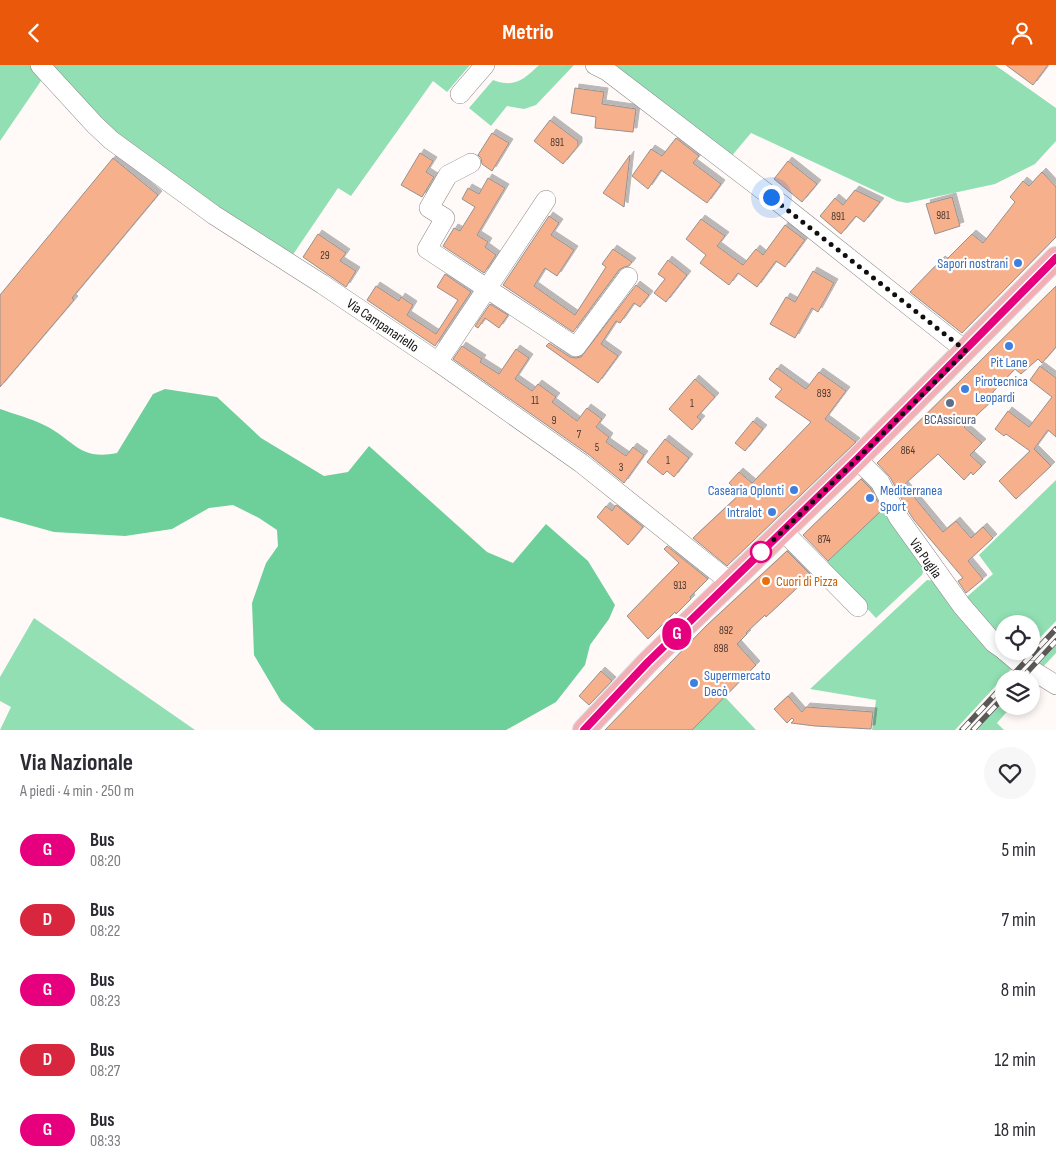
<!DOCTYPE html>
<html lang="it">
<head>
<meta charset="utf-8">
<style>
	:root { --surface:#fff; --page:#f7f7f7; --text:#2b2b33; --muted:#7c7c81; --accent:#ea580c }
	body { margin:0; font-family:"Sofia Sans Condensed",sans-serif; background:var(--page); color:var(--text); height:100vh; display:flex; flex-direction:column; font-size:19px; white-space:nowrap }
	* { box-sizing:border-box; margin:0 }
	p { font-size:16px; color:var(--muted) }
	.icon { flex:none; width:28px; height:28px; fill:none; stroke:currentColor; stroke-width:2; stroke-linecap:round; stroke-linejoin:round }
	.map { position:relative; height:665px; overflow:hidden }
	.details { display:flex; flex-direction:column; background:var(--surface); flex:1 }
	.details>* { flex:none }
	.badge { padding:0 10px; border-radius:16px; font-size:18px; line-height:32px }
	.buttons { position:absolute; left:995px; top:550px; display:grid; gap:10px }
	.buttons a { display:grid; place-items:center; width:45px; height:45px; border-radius:50%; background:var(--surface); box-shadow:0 2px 8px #0003; font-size:25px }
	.you { position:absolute; width:25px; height:25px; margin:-12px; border:4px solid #fff; border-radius:50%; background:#1a73e8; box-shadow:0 0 0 8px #1a73e833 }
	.map>.badge { position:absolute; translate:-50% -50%; box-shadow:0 0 0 2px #fff }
	.round { display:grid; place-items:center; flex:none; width:52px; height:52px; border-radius:26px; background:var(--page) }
	.summary { display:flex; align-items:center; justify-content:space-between; height:85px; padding:0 20px }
	h1 { font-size:24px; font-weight:700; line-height:38px }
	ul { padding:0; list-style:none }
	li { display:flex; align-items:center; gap:15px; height:70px; padding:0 20px }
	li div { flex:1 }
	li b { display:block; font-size:19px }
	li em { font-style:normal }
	li .badge { min-width:55px; font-weight:700; text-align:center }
	header { display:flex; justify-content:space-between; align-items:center; height:65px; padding:0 20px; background:var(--accent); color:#fff; font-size:22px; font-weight:700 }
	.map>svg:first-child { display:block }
</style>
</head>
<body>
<header><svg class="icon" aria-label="back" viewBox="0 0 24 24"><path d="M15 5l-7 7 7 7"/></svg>Metrio<svg class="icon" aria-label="person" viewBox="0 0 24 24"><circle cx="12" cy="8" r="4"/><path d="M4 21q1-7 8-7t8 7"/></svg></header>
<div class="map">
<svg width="1056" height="665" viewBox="0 0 1056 665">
	<defs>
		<filter id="shadow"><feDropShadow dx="4" dy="-4" stdDeviation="0" flood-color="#0004"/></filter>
	</defs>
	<rect width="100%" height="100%" fill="#fffaf8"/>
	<g fill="#92dfb3">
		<path d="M0 0H31L43 13 0 76Z"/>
		<path d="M48 0H470L447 27 433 16 351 131 338 123 290 194 118 73Z"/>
		<path d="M539 0H574L536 40 524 44 507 41 491 61 469 43 493 15C515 23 523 15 539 0Z"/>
		<path d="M608 0H995L1056 43V76L1035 99 995 119 907 138 897 136 751 68 730 93Z"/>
		<path d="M1056 415V556L1031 582V559H1004V581L962 536 993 509 979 490Z"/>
		<path d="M886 441 894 461 924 504 922 510 876 553 825 499Z"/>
		<path d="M927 515 934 516 1015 600 955 665H872L876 635 810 624Z"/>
		<path d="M34 553 195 665H0L11 642 0 636V612Z"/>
		<path d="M1056 580V588L1040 605 1036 602Z"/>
		<path d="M725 632 756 665H692Z"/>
		<path d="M1004 636V641H1012L997 658 1004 665H977Z"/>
	</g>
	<path fill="#6dcf9a" d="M165 324 217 332 261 373 324 411 348 407 369 381 487 487 513 498 546 459 588 496 615 540 609 554 590 580 585 600 556 637 506 665H315L281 636 254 590 252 538 266 498 278 481 277 465 259 453 233 440 209 443 172 464 125 471 54 467 0 452V344C14 349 30 353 44 360 74 374 78 396 117 388L153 329Z"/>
	<g fill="#f7b08c" stroke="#96918f" filter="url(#shadow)">
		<path d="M1006 0H1048L1033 20Z"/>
		<path d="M575 23 604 27 602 39 636 44 633 67 595 63 596 52 571 48Z"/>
		<path d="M550 55 578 76V81L563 99 534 76Z"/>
		<path d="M492 68 509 78 492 106 482 99 481 93 478 90Z"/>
		<path d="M676 73 699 91 693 98 721 119 707 138 661 105 648 124 632 111 651 84 662 91Z"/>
		<path d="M420 88 433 96 426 107 434 112 422 132 401 120Z"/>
		<path d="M630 90 624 142 603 128Z"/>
		<path d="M113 93 158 130 72 233 74 235 0 322V230Z"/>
		<path d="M788 96 817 119 802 137 774 114Z"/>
		<path d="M1042 107 1056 122V172L962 268 910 227 941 195 944 197 972 169 983 178 1015 137 1010 132 1023 116 1029 121Z"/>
		<path d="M488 113 505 123 477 170 488 177 485 182 496 190 484 208 443 181 454 163 460 166 475 142 462 134 468 123 479 129Z"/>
		<path d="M855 125 880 137 864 157 856 151 841 169 820 151 835 133 843 140Z"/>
		<path d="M952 132 960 161 935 169 926 139Z"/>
		<path d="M549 151 559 158 551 170 574 185 557 211 545 203 534 221 575 250 606 202 602 199 613 184 632 197 629 201 624 202 619 205 573 267 503 220Z"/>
		<path d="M701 154 725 171 717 181 743 200 756 184 763 190 785 160 805 175 785 202 776 196 757 222 738 208 729 220 700 198 706 190 686 174Z"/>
		<path d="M318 169 346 188 340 196 356 206 346 222 303 192Z"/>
		<path d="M668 195 687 210 666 237 654 228 665 214 658 209Z"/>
		<path d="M813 206 834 218 818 247 812 243 795 273 770 259 786 232 795 237Z"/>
		<path d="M445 209 471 227 435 281 367 235 376 221 399 236 401 232 413 240 407 250 436 269 458 235 437 222Z"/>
		<path d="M636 220 649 230 640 242 634 238 620 258 616 256 601 279 618 291 598 318 546 281 549 278 570 292 576 293 581 292Z"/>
		<path d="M1056 221V282L1042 298 1038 294 1021 309 1015 304 989 331 993 335 964 362 982 378 970 390 982 401 973 410 971 407 964 415 938 389 904 420 943 467 956 456 971 473 983 462 993 473 968 496 983 514 966 528 958 516 963 513 914 455 908 446 890 412 877 398Z"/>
		<path d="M490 239 508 250 499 263 485 253 478 263 475 261Z"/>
		<path d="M462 281 482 294 480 297 499 309 516 284 529 293 515 314 532 326 538 319 556 332 552 337 577 356 587 343 602 354 596 362 609 372 606 377 626 391 633 382 644 390 624 418 588 389 453 294Z"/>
		<path d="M1040 301 1056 313V372L1048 365 1034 384 1051 401 1016 434 999 416 1030 386 1006 369 1004 371 995 364 1008 346 1029 362 1052 332 1030 315Z"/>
		<path d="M777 303 806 324 819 307 846 326 825 354 856 377 727 501 693 473 740 429 729 418 739 407 752 418 811 357 775 332 782 324 769 314Z"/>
		<path d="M695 314 715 332 697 352 701 355 692 365 669 344Z"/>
		<path d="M753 356 763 364 745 386 735 378Z"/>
		<path d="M665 374 689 393 674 412 667 406 663 410 647 397Z"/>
		<path d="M861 414 871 424 882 445 828 496 803 470Z"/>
		<path d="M616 440 643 462 628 480 597 452 606 441 612 446Z"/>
		<path d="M667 481 708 514 690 532 691 534 676 549 675 547 648 574 627 551 679 498 664 484Z"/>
		<path d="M787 486 811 510 766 552 765 550 746 568 747 569 737 579 756 600 692 665H605L705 562Z"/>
		<path d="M601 606 612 616 589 640 579 631Z"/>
		<path d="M788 631 802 647 806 642 873 647 871 664 815 661 791 658 794 655 792 653 787 658 774 644Z"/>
	</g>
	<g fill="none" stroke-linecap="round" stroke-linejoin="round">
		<defs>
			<g id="minor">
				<path d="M40 0 95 60 111 75 214 150 322 219 438 297 581 398 730 517"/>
				<path d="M595 0 607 6 781 139 966 286"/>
				<path d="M460 29 485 0"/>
				<path d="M471 98 448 110 429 143 445 153 427 184 576 282 628 212"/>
				<path d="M438 297 546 135"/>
				<path d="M857 394 880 417 898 452 962 541 994 578 1004 585"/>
				<path d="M783 466 858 542"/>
				<path d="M1005 586 1018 597"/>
				<path d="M1032 605 1056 620"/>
			</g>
			<path id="major" d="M584 665 648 597 857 394 1056 193"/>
		</defs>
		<use href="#minor" stroke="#878381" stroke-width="20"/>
		<use href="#major" stroke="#d9d9d8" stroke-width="24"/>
		<use href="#minor" stroke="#fff" stroke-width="19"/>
		<use href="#major" stroke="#f2b0b6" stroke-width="22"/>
		<defs>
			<g id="rail">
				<path d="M1009 614 1056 564"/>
				<path d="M1021 614 1056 576"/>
				<path d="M962 665 1004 620"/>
				<path d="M973 665 1004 632"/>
			</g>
		</defs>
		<use href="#rail" stroke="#5b5958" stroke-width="5.5"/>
		<use href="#rail" stroke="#fff" stroke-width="4" stroke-dasharray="11" stroke-linecap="butt"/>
	</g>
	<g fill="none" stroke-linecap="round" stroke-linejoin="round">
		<defs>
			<path id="line" d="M584 665 648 597 857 394 1056 193"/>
		</defs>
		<use href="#line" stroke="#fff" stroke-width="11"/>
		<use href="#line" stroke="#e6007e" stroke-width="8"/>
		<path stroke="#100f0e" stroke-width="5" stroke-dasharray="0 9" d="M761 487 857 394 966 286 771 132"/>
	</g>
	<g fill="#3f7fe0" stroke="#fff" stroke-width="2">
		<circle cx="1018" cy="198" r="5"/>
		<circle cx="1009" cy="281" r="5"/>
		<circle cx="965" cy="324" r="5"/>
		<circle cx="794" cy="425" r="5"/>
		<circle cx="870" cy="433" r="5"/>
		<circle cx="772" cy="447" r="5"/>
		<circle cx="694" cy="618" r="5"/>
	</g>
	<circle fill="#5c6f8a" stroke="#fff" stroke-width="2" cx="950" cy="338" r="5"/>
	<circle fill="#fff" stroke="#e6007e" stroke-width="2.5" cx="761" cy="487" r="10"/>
	<circle fill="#e8710a" stroke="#fff" stroke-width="2" cx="766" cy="516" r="5"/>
	<g text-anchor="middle" stroke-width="4.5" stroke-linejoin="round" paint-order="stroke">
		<g font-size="11" fill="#4a372e">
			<text x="557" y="81">891</text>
			<text x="943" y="154">981</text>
			<text x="838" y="155">891</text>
			<text x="325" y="194">29</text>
			<text x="824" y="332">893</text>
			<text x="535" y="339">11</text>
			<text x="692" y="342">1</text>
			<text x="554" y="359">9</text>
			<text x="579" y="373">7</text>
			<text x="597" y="386">5</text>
			<text x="908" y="389">864</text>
			<text x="668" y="399">1</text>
			<text x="621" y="406">3</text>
			<text x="824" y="478">874</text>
			<text x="680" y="524">913</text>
			<text x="726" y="569">892</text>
			<text x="721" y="587">898</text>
		</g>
		<g font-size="14" fill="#366cbe" stroke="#fff" text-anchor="end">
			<text x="1008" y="203">Sapori nostrani</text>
			<text x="1009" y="302" text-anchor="middle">Pit Lane</text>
			<text x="975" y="321" text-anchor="start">Pirotecnica<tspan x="975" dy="16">Leopardi</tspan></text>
			<text x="784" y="430">Casearia Oplonti</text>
			<text x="880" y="430" text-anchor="start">Mediterranea<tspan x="880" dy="16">Sport</tspan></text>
			<text x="762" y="452">Intralot</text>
			<text x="704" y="615" text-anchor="start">Supermercato<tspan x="704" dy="16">Decò</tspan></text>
		</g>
		<g font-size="14" fill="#100f0e" stroke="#fff">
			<text transform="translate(383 260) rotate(34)" y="5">Via Campanariello</text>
			<text transform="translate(926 493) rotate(55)" y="5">Via Puglia</text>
		</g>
		<g font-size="14" fill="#4e5e75" stroke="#fff">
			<text x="950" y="359">BCAssicura</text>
		</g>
		<g font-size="14" fill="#c56008" stroke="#fff" text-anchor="start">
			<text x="776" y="521">Cuori di Pizza</text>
		</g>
	</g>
</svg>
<div class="buttons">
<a><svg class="icon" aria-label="locate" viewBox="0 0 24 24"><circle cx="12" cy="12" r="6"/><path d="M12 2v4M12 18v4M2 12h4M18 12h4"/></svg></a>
<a><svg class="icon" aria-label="layers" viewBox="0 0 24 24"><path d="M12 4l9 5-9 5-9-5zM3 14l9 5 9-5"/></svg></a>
</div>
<div class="you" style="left:771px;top:132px"></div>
<b class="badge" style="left:677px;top:569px;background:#e6007e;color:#fff">G</b>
</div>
<section class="details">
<div class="summary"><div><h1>Via Nazionale</h1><p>A piedi · 4 min · 250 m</p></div><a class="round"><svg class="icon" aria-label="heart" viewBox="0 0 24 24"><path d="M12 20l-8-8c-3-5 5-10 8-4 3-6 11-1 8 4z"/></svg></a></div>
<ul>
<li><span class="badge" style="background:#e6007e;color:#fff">G</span><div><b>Bus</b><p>08:20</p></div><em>5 min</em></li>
<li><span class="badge" style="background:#d7263d;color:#fff">D</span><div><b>Bus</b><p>08:22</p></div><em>7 min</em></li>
<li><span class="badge" style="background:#e6007e;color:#fff">G</span><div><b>Bus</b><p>08:23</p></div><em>8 min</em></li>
<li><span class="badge" style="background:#d7263d;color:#fff">D</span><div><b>Bus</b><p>08:27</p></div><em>12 min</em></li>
<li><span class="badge" style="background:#e6007e;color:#fff">G</span><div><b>Bus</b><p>08:33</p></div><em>18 min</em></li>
</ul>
</section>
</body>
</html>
